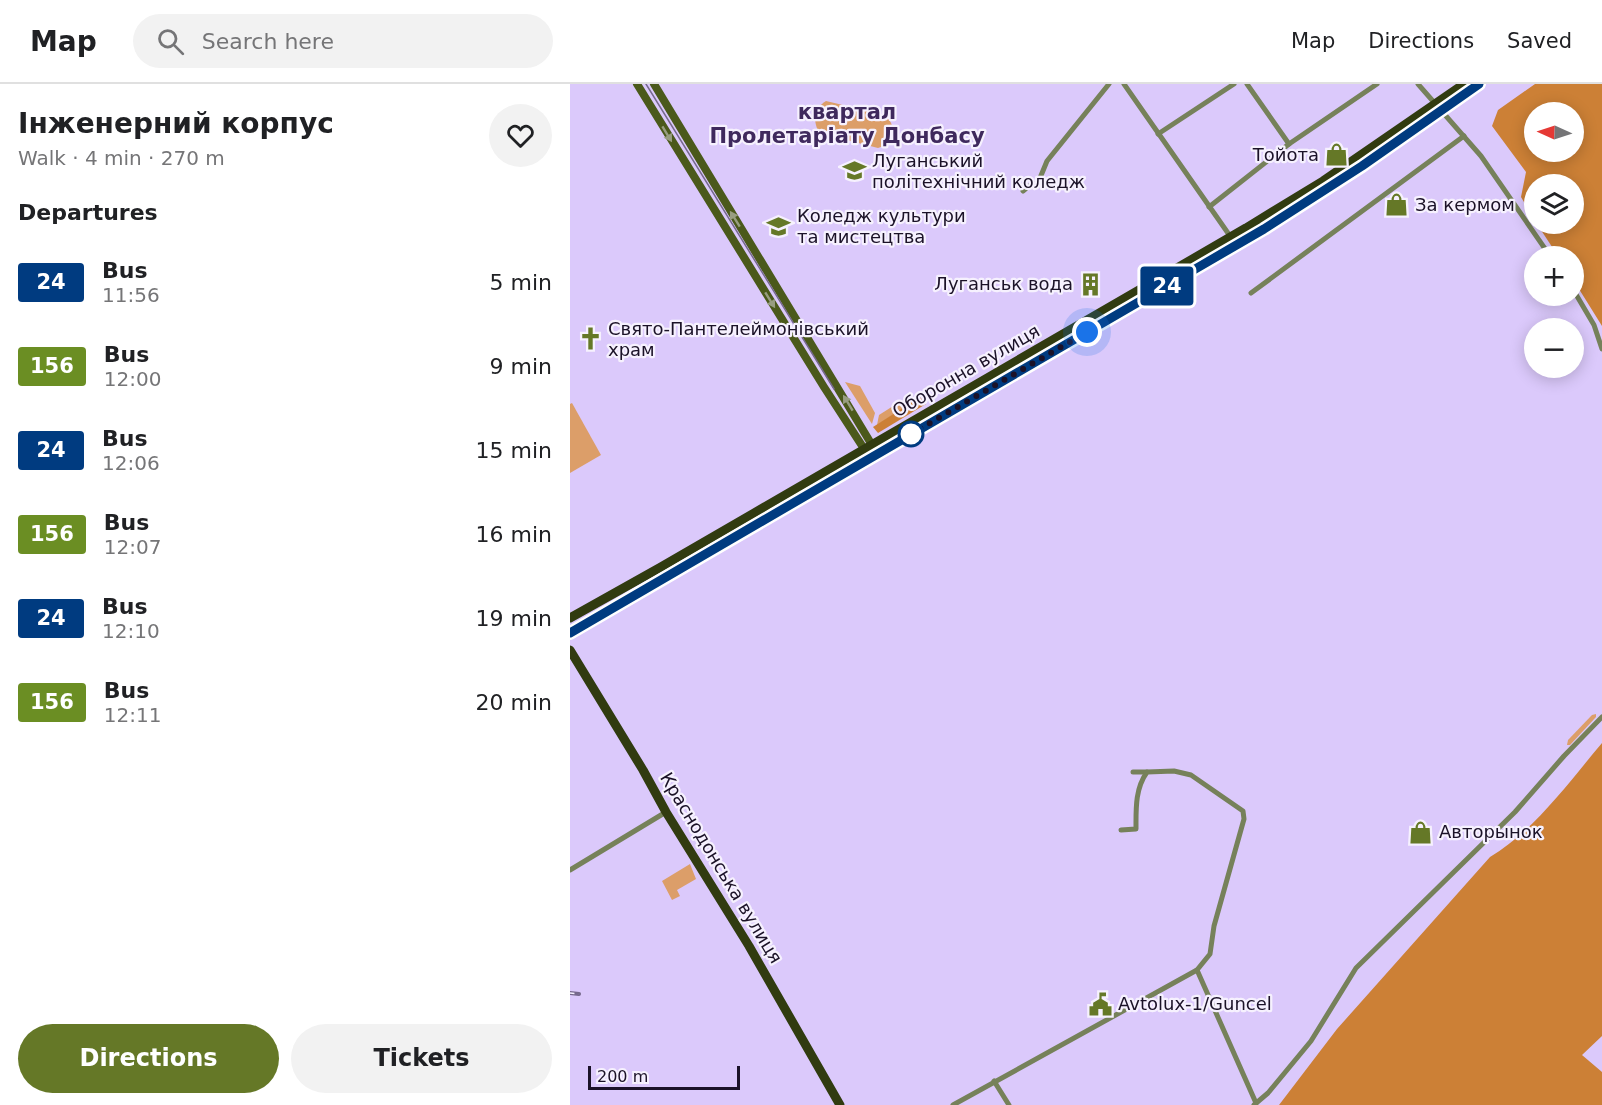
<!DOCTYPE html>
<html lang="en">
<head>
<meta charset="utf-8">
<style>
	:root { --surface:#fff; --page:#f2f2f2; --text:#202124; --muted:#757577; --line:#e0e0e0; --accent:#657827 }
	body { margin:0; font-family:"DejaVu Sans",sans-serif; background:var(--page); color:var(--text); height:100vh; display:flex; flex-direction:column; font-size:22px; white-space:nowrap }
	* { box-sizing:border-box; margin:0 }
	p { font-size:20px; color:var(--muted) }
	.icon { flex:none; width:33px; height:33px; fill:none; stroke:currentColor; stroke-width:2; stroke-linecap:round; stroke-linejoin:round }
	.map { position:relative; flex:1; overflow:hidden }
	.sheet { display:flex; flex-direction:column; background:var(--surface); width:570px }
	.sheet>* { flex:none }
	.badge { padding:0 12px; border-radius:4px; font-size:21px; line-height:39px }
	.needle { width:39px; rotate:273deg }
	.buttons { position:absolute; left:954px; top:18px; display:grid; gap:12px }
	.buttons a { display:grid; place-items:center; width:60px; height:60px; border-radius:50%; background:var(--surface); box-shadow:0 3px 15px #0003; font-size:30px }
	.scale { position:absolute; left:18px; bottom:15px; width:152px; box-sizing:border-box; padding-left:6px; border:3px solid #1b1228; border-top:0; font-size:16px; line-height:21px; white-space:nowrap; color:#1b1228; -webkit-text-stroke:4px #f6f1fe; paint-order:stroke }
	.you { position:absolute; width:30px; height:30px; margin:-15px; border:4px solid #fff; border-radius:50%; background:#1a73e8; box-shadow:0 0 0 9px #1a73e833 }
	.map>.badge { position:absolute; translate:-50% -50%; box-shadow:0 0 0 3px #fff }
	h2 { padding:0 18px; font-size:22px; line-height:54px }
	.round { display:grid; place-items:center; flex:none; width:63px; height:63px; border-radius:32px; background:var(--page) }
	.overview { display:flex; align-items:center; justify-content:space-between; height:102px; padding:0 18px }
	h1 { font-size:28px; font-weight:700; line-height:45px }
	.action { display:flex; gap:12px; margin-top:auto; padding:12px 18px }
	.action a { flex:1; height:69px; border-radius:36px; background:var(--accent); color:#fff; font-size:24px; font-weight:700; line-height:69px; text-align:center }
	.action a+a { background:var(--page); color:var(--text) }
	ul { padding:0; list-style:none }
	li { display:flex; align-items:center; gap:18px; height:84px; padding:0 18px }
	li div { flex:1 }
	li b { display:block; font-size:22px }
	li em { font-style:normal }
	li .badge { min-width:66px; font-weight:700; text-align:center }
	header { display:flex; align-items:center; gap:36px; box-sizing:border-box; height:84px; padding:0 30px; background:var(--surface); border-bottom:2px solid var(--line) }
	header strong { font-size:28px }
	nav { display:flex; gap:33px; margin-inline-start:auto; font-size:21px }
	.search { width:420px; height:54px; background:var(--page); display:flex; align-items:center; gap:15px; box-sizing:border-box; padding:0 21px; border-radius:33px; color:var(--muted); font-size:22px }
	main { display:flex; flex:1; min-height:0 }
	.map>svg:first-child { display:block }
</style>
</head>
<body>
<header>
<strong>Map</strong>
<div class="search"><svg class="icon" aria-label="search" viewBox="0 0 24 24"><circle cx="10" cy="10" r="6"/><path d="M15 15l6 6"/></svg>Search here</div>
<nav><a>Map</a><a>Directions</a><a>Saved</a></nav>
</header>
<main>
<section class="sheet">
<div class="overview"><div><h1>Інженерний корпус</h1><p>Walk · 4 min · 270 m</p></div><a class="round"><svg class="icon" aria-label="heart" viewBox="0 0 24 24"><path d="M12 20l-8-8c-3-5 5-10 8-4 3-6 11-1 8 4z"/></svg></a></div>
<h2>Departures</h2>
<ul>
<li><span class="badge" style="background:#003b80;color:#fff">24</span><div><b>Bus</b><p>11:56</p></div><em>5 min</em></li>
<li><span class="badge" style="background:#6b8e23;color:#fff">156</span><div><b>Bus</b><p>12:00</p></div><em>9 min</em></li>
<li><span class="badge" style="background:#003b80;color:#fff">24</span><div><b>Bus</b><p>12:06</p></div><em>15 min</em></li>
<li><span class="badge" style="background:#6b8e23;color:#fff">156</span><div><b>Bus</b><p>12:07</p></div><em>16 min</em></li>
<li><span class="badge" style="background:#003b80;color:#fff">24</span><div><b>Bus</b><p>12:10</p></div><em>19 min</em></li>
<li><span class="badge" style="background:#6b8e23;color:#fff">156</span><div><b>Bus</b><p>12:11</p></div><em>20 min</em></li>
</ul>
<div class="action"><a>Directions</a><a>Tickets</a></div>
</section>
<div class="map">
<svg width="1032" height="1021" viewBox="0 0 1032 1021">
	<rect width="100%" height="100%" fill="#dbc9fb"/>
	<g fill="#dc9e69">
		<path d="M256 17 315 31C328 43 324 59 308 64L249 49C243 37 243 25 256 17Z"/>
		<path d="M275 298 290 302 305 329 302 340Z"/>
		<path d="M331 317H345L307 341 309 331Z"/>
		<path d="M2 319 31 371 0 389V320Z"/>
		<path d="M1026 630V633L1000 661H997L998 656 1022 631Z"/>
		<path d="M120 780 126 795 107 806 110 812 102 816 92 797Z"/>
	</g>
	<g fill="#cc8036" fill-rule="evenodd">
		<path d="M965 0H1032V242L1004 197V172H988L967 140H1004V100H964V135L951 113 956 88 922 42 928 26ZM964 28H1004V68H964Z"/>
		<path d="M350 313 356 320 308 349 303 343Z"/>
		<path d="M1032 659V952L1012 971 1032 988V1021H709L767 945 920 773C964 747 999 698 1032 659Z"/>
	</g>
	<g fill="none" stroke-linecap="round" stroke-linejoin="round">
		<g stroke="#76815a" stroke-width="5">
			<path d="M554 0 660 152"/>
			<path d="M677 0 719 60"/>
			<path d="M848 0 911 72 980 172"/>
			<path d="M588 50 664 0"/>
			<path d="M453 107 459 102 465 101 470 94 477 77 539 0"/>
			<path d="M639 123 719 60 807 0"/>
			<path d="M1004 207 1024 241 1032 265"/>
			<path d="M681 209 894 52"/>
			<path d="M563 688H577"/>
			<path d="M0 786 96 728"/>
			<path d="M627 886 686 1019"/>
			<path d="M424 997 439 1021"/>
			<path d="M383 1021 627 886 640 870 644 842 674 735 673 727 621 691 604 687 577 688C565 705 566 725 566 745L551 746"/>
			<path d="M684 1021 698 1009 741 957 786 884 945 728 994 672 1032 633"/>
		</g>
		<g stroke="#4b591b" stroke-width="8">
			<path d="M67 0 254 303 300 374"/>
			<path d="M84 0 305 366"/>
		</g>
		<g stroke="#313b10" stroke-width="9">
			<path d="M0 534 91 483 676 144 753 97 894 0"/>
			<path d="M0 549 694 145 791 82 909 0"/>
			<path d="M0 566 73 686 96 728 179 862 270 1021"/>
		</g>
		<path stroke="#76698c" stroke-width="1.5" d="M76 0 264 305"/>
		<defs>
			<path id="rail" d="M0 909 9 910"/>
		</defs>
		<use href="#rail" stroke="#76698c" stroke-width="4"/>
		<use href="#rail" stroke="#f6f1fe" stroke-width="1.5" stroke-dasharray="4.5" stroke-linecap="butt"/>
	</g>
	<defs><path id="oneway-solid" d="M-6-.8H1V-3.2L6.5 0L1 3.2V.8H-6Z" transform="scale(1.5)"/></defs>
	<g fill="#989d81">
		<use href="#oneway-solid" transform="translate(97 50) rotate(59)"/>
		<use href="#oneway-solid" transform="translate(165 135) rotate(-122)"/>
		<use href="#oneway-solid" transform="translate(200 216) rotate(58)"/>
		<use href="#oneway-solid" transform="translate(278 319) rotate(-121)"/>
	</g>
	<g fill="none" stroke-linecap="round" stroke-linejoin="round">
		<defs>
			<path id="line" d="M0 549 694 145 792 82 909 0"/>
		</defs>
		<use href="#line" stroke="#fff" stroke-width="14"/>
		<use href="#line" stroke="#003b80" stroke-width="9"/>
		<path stroke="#1b1228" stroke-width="6" stroke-dasharray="0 10.8" d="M341 350 517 248"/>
	</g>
	<defs>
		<symbol id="shop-bare" viewBox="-9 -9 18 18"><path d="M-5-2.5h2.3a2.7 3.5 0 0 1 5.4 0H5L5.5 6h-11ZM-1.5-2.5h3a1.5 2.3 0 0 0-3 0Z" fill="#657827" stroke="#f6f1fe" stroke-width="2.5" paint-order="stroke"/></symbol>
		<symbol id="university-bare" viewBox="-9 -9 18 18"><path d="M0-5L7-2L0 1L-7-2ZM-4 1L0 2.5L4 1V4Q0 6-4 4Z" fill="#657827" stroke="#f6f1fe" stroke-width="2.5" paint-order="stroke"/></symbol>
		<symbol id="building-bare" viewBox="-9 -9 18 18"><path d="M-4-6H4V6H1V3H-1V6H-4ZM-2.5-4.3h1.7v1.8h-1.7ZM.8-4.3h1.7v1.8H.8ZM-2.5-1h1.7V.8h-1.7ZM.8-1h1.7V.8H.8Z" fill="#657827" stroke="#f6f1fe" stroke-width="2.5" paint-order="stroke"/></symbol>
		<symbol id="church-bare" viewBox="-9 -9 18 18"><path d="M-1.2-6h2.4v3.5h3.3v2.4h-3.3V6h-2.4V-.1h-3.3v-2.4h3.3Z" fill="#657827" stroke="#f6f1fe" stroke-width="2.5" paint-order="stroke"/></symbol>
		<symbol id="civic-bare" viewBox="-9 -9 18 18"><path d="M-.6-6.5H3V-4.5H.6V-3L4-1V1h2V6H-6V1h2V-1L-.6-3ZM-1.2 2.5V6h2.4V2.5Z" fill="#657827" stroke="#f6f1fe" stroke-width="2.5" paint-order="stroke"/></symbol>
	</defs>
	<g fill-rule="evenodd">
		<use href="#shop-bare" x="750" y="54" width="33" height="33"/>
		<use href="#university-bare" x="268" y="70" width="33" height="33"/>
		<use href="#shop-bare" x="810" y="104" width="33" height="33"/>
		<use href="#university-bare" x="192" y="126" width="33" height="33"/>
		<use href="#building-bare" x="504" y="184" width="33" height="33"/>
		<use href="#church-bare" x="4" y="238" width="33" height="33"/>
		<use href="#shop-bare" x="834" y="732" width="33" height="33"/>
		<use href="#civic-bare" x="514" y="904" width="33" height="33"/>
	</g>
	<circle fill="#fff" stroke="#003b80" stroke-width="3" cx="341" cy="350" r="12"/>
	<g text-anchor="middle" stroke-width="4.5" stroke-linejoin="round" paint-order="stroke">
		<g font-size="18" fill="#1b1228" stroke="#f6f1fe" text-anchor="start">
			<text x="749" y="77" text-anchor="end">Тойота</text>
			<text x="302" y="83">Луганський<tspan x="302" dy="21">політехнічний коледж</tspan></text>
			<text x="845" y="127">За кермом</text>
			<text x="227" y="138">Коледж культури<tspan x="227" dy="21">та мистецтва</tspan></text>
			<text x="503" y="206" text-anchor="end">Луганськ вода</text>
			<text x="38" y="251">Свято-Пантелеймонівський<tspan x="38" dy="21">храм</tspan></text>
			<text x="869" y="754">Авторынок</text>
			<text x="548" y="926">Avtolux-1/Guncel</text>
		</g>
		<g font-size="18" fill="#1b1228" stroke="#f6f1fe">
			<text transform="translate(396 287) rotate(-30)" y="6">Оборонна вулиця</text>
			<text transform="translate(151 784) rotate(59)" y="6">Краснодонська вулиця</text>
		</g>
		<g font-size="21" font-weight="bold" fill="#3f295d" stroke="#f6f1fe">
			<text x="277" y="35">квартал<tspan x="277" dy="24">Пролетаріату Донбасу</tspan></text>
		</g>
	</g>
</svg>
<div class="buttons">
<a><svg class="needle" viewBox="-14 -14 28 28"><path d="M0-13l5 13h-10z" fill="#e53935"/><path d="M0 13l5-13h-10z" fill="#757577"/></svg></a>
<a><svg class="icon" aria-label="layers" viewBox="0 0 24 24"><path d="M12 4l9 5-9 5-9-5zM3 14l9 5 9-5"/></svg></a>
<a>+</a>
<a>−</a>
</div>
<div class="scale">200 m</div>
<div class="you" style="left:517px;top:248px"></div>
<b class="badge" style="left:597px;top:202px;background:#003b80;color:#fff">24</b>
</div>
</main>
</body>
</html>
